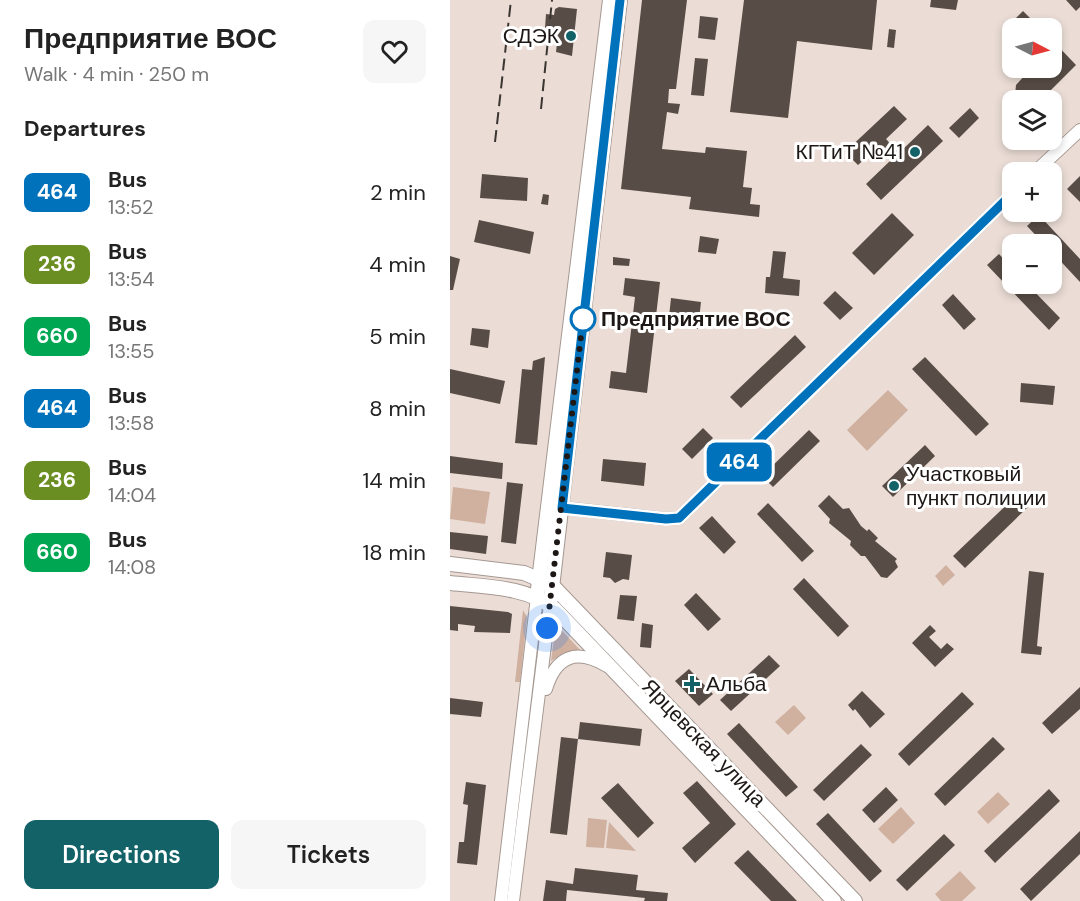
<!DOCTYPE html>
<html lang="en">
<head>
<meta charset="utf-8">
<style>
	:root { --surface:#fff; --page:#f6f6f6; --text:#222; --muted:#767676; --accent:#126268 }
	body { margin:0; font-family:"DM Sans",sans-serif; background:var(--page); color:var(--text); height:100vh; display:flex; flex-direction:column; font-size:22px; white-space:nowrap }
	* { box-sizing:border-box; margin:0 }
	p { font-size:20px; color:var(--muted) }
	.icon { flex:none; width:33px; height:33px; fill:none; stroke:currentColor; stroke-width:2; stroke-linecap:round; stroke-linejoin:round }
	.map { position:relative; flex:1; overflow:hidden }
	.side { display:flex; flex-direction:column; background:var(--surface); width:450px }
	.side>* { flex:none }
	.badge { padding:0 12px; border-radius:9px; font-size:21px; line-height:39px }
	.needle { width:39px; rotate:96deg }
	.controls { position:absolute; left:552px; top:18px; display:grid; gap:12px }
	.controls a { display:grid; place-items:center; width:60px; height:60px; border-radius:12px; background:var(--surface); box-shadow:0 3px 9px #0003; font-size:30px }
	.you { position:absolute; width:30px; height:30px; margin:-15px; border:4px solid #fff; border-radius:50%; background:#1a73e8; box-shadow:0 0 0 9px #1a73e833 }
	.map>.badge { position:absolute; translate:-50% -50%; box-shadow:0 0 0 3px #fff }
	h2 { padding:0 24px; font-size:22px; line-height:54px }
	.round { display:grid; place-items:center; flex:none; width:63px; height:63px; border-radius:12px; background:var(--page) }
	.summary { display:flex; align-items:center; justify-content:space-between; height:102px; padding:0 24px }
	h1 { font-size:28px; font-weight:600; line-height:45px }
	.primary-button { display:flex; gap:12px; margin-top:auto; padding:12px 24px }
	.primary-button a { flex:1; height:69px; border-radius:12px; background:var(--accent); color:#fff; font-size:24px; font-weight:600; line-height:69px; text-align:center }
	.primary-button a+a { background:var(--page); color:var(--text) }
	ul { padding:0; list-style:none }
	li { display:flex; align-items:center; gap:18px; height:72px; padding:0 24px }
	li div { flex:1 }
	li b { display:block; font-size:22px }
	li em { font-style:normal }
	li .badge { min-width:66px; font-weight:700; text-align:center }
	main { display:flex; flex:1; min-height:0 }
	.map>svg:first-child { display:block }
</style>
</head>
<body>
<main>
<section class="side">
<div class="summary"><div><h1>Предприятие ВОС</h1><p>Walk · 4 min · 250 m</p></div><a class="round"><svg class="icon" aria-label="heart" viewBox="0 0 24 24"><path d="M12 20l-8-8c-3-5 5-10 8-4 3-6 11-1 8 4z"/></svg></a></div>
<h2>Departures</h2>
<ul>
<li><span class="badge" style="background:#0072bc;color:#fff">464</span><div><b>Bus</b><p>13:52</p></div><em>2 min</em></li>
<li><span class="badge" style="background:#6b8e23;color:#fff">236</span><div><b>Bus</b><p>13:54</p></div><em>4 min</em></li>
<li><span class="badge" style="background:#00a651;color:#fff">660</span><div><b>Bus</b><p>13:55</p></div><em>5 min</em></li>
<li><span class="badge" style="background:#0072bc;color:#fff">464</span><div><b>Bus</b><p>13:58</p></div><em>8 min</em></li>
<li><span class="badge" style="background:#6b8e23;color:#fff">236</span><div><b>Bus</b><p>14:04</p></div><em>14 min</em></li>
<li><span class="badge" style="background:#00a651;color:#fff">660</span><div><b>Bus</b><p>14:08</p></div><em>18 min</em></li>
</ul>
<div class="primary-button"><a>Directions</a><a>Tickets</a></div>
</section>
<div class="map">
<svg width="630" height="901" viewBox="0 0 630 901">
	<rect width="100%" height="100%" fill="#ebddd6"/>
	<g fill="#d0b09f">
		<path d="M438 390 458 410 417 451 397 430Z"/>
		<path d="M3 487 40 492 35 524 0 519Z"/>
		<path d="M496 565 505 575 493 586 485 576Z"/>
		<path d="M73 610 77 617 70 682H65Z"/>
		<path d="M106 624 131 651 112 654 101 661Z"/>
		<path d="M344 705 356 718 338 735 325 722Z"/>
		<path d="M548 792 560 804 538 824 527 812Z"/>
		<path d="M451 807 465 823 443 844 428 829Z"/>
		<path d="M138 818 157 820 154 848 136 847Z"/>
		<path d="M159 822 186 851 156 848Z"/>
		<path d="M510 871 526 888 512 901H491L485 894Z"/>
	</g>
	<g fill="#584d46">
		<path d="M192 0H237L226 89H219L218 103 230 104 228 114 217 112 212 149 255 153 256 147 297 151 293 187 302 188 300 204 310 205 309 217 239 209 241 197 171 189Z"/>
		<path d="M294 0H427L422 50 347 41 338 118 280 112Z"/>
		<path d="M481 0H508L506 10 480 7Z"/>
		<path d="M616 0H630V7L626 11Z"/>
		<path d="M109 7 127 9 122 56 106 52 107 43H103L102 29 95 28 96 14 104 15 105 9Z"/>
		<path d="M573 11 590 28H564L560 24Z"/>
		<path d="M250 16 268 18 265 40 248 38Z"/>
		<path d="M439 29 446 30 444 48 437 47Z"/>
		<path d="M602 40 626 65 591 100H570L565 95 566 85 577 73 571 68H602Z"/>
		<path d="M245 58 258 59 254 96 241 95Z"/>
		<path d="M444 106 457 119 436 139 449 153 478 125 493 141 431 200 416 184 441 160 429 146 408 165 395 152Z"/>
		<path d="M520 108 529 118 509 138 499 128Z"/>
		<path d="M32 174 78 178 77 201 30 198Z"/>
		<path d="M630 176V202L617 189Z"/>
		<path d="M93 194 99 195 98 205 91 204Z"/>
		<path d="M442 213 464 235 424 275 402 253Z"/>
		<path d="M589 215 630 259V282L602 252V244H594L577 226Z"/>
		<path d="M29 220 84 232 80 254 24 242Z"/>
		<path d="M250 236 269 239 266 254 248 252Z"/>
		<path d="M323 251 336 252 333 278 350 280 349 296 315 293 316 277H320Z"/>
		<path d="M549 254 562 268V284H577L610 318 599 330 537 265Z"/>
		<path d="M0 256 10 259 3 290H0Z"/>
		<path d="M163 257 180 259 179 266 163 265Z"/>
		<path d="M175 278 210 282 197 393 159 388 161 371 176 373 185 297 173 295Z"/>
		<path d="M385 291 403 308 390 320 373 303Z"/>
		<path d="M503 294 526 319 514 330 492 305Z"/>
		<path d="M221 298 251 302 248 329 218 326Z"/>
		<path d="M22 328 40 330 38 348 20 345Z"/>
		<path d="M345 335 356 347 291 408 280 397Z"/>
		<path d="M95 357 87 445 65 443 72 369 82 370 83 361Z"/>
		<path d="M475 357 539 424 526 436 462 369Z"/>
		<path d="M0 369 55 381 50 404 0 393Z"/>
		<path d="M571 383 605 386 603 405 570 402Z"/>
		<path d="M253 428 263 438 242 459 232 449Z"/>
		<path d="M359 430 370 441 323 487 312 476Z"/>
		<path d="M475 445 485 456 443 497 432 486Z"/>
		<path d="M0 456 53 463 52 479 0 473Z"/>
		<path d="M153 459 196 463 194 486 151 481Z"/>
		<path d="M57 482 73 484 66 544 51 542Z"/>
		<path d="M568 494 579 506 515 568 503 556Z"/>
		<path d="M379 495 393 509 399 508 411 526 417 531 419 529 428 538 425 541 447 559 445 561 448 567 437 578 431 577 415 556H411L400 545 401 541 379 523 380 519 368 506Z"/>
		<path d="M318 503 364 551 352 562 307 514Z"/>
		<path d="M262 516 286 542 274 554 249 528Z"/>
		<path d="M0 532 38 536 36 554 0 549Z"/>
		<path d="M156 552 182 555 179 580 173 579 165 583 160 578 153 577Z"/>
		<path d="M579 571 594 573 587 646 592 647 591 655 571 653Z"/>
		<path d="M354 578 399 626 388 637 343 589Z"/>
		<path d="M246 593 271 619 258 631 234 605Z"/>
		<path d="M170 595 187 596 184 621 167 619Z"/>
		<path d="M0 606 58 612 62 614 60 633 24 632 25 626 8 624V631L0 630Z"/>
		<path d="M192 623 203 625 201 648 190 647Z"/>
		<path d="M480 625 486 631 479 637 491 649 497 643 504 649 485 667 462 643Z"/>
		<path d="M319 655 330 666 281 711 270 700Z"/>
		<path d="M239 669 263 694 249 706 225 681Z"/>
		<path d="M630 687V709L602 734 592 723Z"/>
		<path d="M412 691 435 714 420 728 405 709 403 711 398 705Z"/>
		<path d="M512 692 524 704 459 766 448 754Z"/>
		<path d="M0 698 33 702 31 717 0 714Z"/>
		<path d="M130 722 192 729 190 746 128 739Z"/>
		<path d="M289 723 348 787 336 797 277 734Z"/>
		<path d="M111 737 128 739 117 835 100 833Z"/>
		<path d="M543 737 555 749 495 806 484 794Z"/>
		<path d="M411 744 422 755 374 801 363 790Z"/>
		<path d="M247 781 286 824 245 863 232 848 260 823 233 793Z"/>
		<path d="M16 782 36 785 27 865 7 863 9 842H14L18 805 13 804Z"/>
		<path d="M168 783 204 823 188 838 151 798Z"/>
		<path d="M436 787 448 800 424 823 412 810Z"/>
		<path d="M599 789 610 801 545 863 534 851Z"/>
		<path d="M378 813 432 871 420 882 366 824Z"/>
		<path d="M630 831V854L581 901 570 889Z"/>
		<path d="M494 834 505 845 457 891 446 880Z"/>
		<path d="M298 850 347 901H321L284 863Z"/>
		<path d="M125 868 188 875 186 890 218 893 217 901H194L195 898 117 890 116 901H93L96 880 123 884Z"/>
	</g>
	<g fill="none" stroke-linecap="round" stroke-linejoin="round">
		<defs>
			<g id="tertiary">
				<path d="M585 172 630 130"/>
				<path d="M104 507 216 519 229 518 562 194"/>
				<path d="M96 689C106 656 126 648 157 666"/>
				<path d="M51 901 87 597"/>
				<path d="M63 901 100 605"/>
			</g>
			<g id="secondary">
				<path d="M0 564 74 573 102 585 405 901"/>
				<path d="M0 583C35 587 76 586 105 609L384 901"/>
				<path d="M87 597 160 0"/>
				<path d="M100 605 170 0"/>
			</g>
		</defs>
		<use href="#tertiary" stroke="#a59891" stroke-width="14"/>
		<use href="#secondary" stroke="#a59891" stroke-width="16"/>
		<use href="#tertiary" stroke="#fff" stroke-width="12"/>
		<use href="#secondary" stroke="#fff" stroke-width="14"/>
		<g stroke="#3b3532" stroke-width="2" stroke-dasharray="12 6" stroke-linecap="butt">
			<path d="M91 109 102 0"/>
			<path d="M45 142 61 0"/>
		</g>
	</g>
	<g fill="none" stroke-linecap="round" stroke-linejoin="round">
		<defs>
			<path id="line" d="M170 0 112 508 216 519 229 518 562 194"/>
		</defs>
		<use href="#line" stroke="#fff" stroke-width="14"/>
		<use href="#line" stroke="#0072bc" stroke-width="9"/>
		<path stroke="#1d1816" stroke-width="6" stroke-dasharray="0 10.8" d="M97 628 133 319"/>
	</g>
	<g fill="#126268" stroke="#fff" stroke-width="2">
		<circle cx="121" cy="36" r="6"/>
		<circle cx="465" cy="152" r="6"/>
		<circle cx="444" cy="486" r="6"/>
		<path d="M239 675h6v6h6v6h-6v6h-6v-6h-6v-6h6z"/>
	</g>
	<circle fill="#fff" stroke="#0072bc" stroke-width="3" cx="133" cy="319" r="12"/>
	<g text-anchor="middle" stroke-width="6" stroke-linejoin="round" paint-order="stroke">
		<g font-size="21" fill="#1d1816" stroke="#fff" text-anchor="end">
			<text x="109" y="43">СДЭК</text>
			<text x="453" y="159">КГТиТ №41</text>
			<text x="456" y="481" text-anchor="start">Участковый<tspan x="456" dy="24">пункт полиции</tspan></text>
			<text x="256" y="691" text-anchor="start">Альба</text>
		</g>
		<g font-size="21" font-weight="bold" fill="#1d1816" stroke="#fff" text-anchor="start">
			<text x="151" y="326">Предприятие ВОС</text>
		</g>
		<g font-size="21" fill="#1d1816" stroke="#fff">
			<text transform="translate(254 743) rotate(46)" y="7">Ярцевская улица</text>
		</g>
	</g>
</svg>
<div class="controls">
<a><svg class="needle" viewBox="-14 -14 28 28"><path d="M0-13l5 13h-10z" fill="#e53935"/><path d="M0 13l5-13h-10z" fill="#767676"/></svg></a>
<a><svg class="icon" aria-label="layers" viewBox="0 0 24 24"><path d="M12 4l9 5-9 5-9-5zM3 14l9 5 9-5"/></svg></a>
<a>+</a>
<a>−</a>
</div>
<div class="you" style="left:97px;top:628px"></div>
<b class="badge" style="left:289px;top:462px;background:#0072bc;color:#fff">464</b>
</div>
</main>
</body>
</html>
